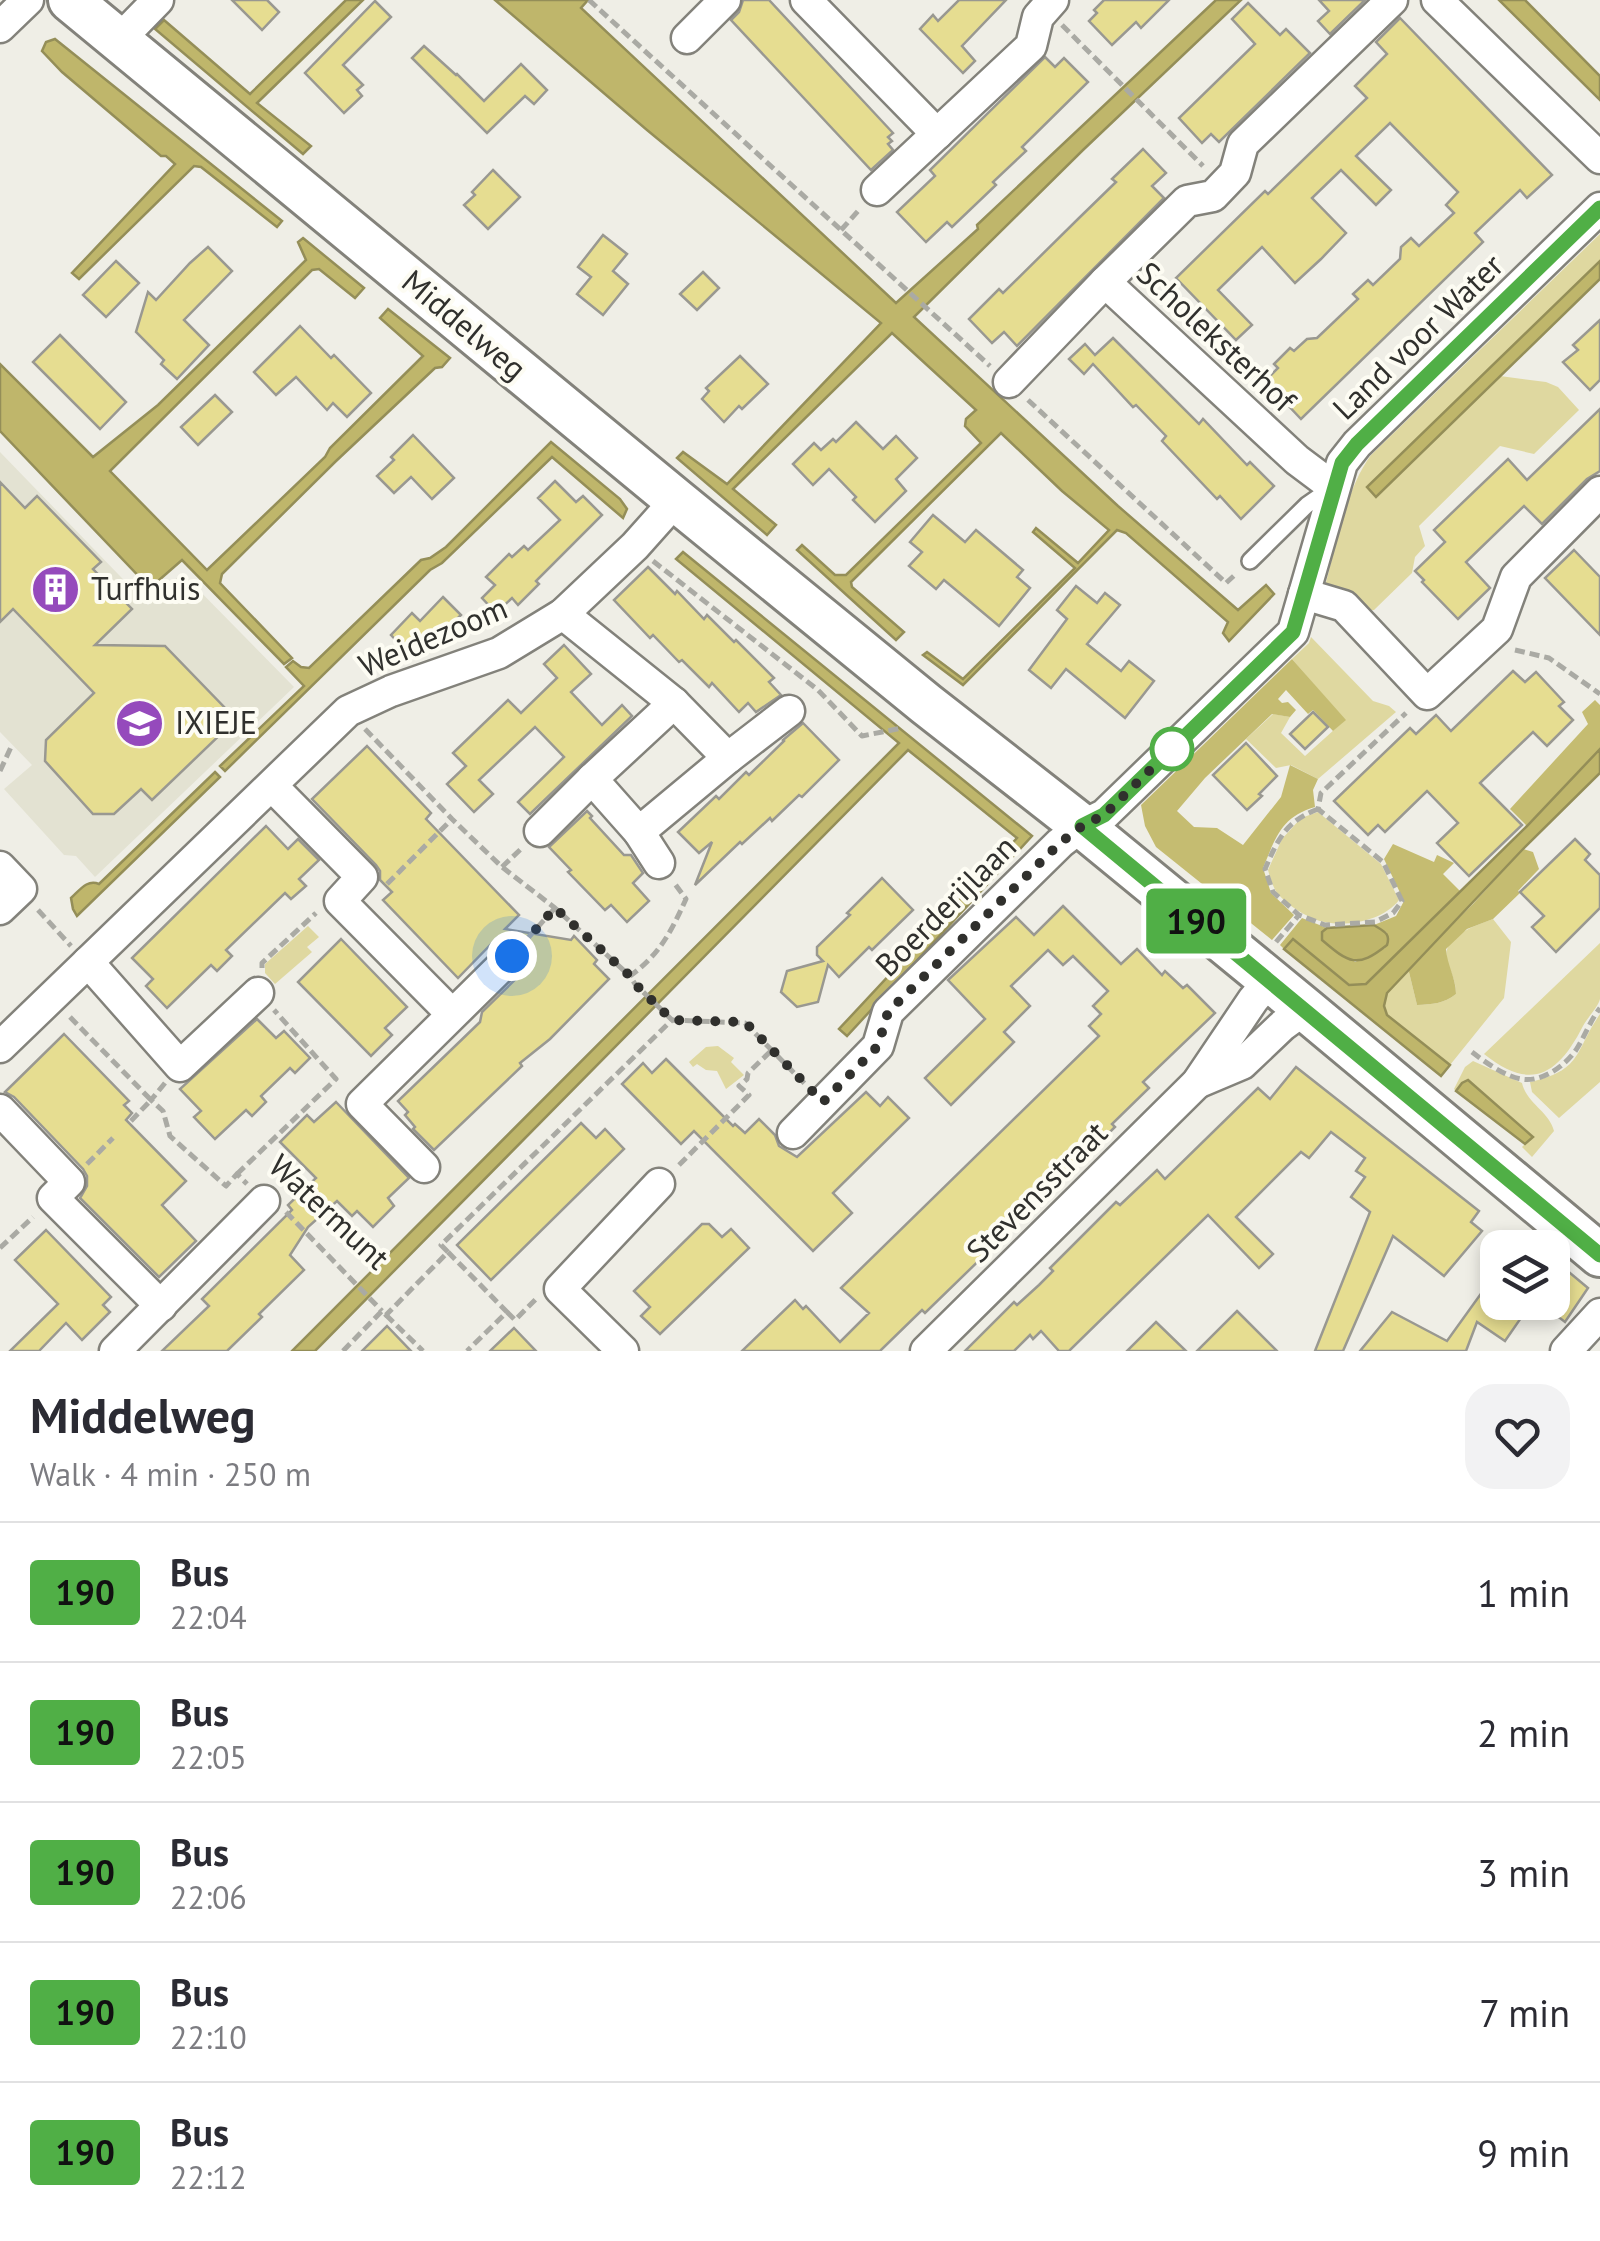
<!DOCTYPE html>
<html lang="en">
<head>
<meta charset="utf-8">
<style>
	:root { --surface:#fff; --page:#f2f2f3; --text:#2b2b33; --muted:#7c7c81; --line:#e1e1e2 }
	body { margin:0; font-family:"PT Sans",sans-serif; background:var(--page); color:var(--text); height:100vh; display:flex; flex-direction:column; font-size:38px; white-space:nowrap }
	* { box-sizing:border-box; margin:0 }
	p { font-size:32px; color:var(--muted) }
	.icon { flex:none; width:55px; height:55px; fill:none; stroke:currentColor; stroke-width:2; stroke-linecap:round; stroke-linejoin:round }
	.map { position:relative; height:1351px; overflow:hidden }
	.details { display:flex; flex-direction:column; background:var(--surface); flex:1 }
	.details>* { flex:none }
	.badge { padding:0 20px; border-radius:8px; font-size:35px; line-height:65px }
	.buttons { position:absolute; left:1480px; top:1230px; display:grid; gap:20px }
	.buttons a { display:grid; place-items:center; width:90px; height:90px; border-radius:20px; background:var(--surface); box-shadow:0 5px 15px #0003; font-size:50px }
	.you { position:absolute; width:50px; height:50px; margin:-25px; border:8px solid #fff; border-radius:50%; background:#1a73e8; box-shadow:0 0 0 15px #1a73e833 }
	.map>.badge { position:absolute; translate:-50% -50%; box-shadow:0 0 0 5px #fff }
	.round { display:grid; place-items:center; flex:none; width:105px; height:105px; border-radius:30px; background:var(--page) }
	.head { display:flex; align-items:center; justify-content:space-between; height:170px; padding:0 30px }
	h1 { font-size:48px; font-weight:700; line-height:75px }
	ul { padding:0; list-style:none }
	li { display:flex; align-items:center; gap:30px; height:140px; padding:0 30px; border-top:2px solid var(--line) }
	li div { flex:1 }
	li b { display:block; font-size:38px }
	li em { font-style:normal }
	li .badge { min-width:110px; font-weight:700; text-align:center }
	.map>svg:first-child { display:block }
</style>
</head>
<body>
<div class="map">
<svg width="1600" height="1351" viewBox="0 0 1600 1351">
	<rect width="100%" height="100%" fill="#efeee6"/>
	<path fill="#e3e2d2" d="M0 452 148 605 182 573 294 687 95 877 76 856 64 855 4 789 32 765 0 732Z"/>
	<g fill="#dfd8a0">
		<path d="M1600 234V261L1367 487 1377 497 1500 376 1546 382 1558 387 1579 410 1534 454 1500 446 1419 526 1425 546 1415 557 1412 573 1374 610 1366 611 1325 586C1337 543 1345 491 1371 455Z"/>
		<path d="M1311 637 1373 701 1389 706 1396 712 1318 779 1291 765 1276 768 1246 739 1273 714 1290 717 1281 733 1305 756 1345 720 1292 659 1309 643Z"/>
		<path d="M1318 812 1381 864 1399 900C1384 920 1349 927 1325 922 1310 920 1287 905 1277 893 1273 887 1270 877 1268 870L1282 839 1301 818Z"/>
		<path d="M1493 919 1511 942 1504 998 1450 1065 1387 1015C1379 994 1395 983 1408 968L1417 1005C1432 1004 1444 1004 1456 994 1456 981 1451 973 1447 961 1441 936 1475 926 1493 919Z"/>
		<path d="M308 926 319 937 307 947 312 952 275 984 265 973V964Z"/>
		<path d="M1600 943C1600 958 1600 985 1600 999 1598 1007 1588 1017 1583 1026 1558 1075 1531 1092 1484 1054Z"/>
		<path d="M1600 1014V1082L1559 1118 1532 1092 1530 1082C1583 1070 1574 1052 1600 1014Z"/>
		<path d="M718 1046 734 1058 731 1062 744 1075 726 1089 717 1071 706 1070 697 1064 693 1067 689 1062 706 1047Z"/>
		<path d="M1473 1061 1522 1083C1527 1104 1549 1111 1554 1131L1532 1157 1522 1147 1532 1137 1462 1083 1456 1091 1454 1089 1465 1067Z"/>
	</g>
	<g fill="#c5bc71">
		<path d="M1292 659 1346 720 1333 731 1313 710 1308 714 1286 690 1278 699 1282 703 1288 702 1296 710 1290 717 1272 714 1205 778 1177 811 1194 827 1217 828 1243 845 1281 797 1290 765 1318 779 1313 790 1315 807C1281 817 1276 837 1263 868L1271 893 1294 915 1272 940 1156 847 1145 826 1141 805Z"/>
		<path d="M1595 700 1600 705V749L1527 826 1510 809 1588 724 1582 712Z"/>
		<path d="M1393 844 1434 862 1437 855 1454 863 1443 874 1461 892 1366 984 1350 985 1293 939 1284 949 1280 945 1302 918 1327 928 1322 932 1355 962 1385 948 1387 933 1374 925 1396 916 1404 901 1384 859Z"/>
		<path d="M1523 849 1533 852 1539 869 1518 891 1520 893 1493 919 1467 929 1446 949C1447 965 1456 978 1456 994 1444 1004 1432 1004 1417 1005L1408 968 1473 904Z"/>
	</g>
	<g fill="#bfb66b" stroke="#948e58" stroke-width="2.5">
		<path d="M346 0H363L257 103 311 146 303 154 155 29 164 20 250 94Z"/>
		<path d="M495 0H588L581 8 896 303 978 229 977 225 1216 0H1241L1083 150 914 317 1118 506 1238 610 1266 585 1274 594 1229 641 1223 633 1228 622 1126 533 1117 530 963 685 923 655 927 652 963 679 1075 568 1033 532 1036 528 1078 563 1109 530 1062 491 1001 433 851 582 852 587 904 632 896 640 797 550 802 545 835 575H846L981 443 965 426 966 419 976 410 892 333 733 489 776 525 767 535 677 458 683 452 727 484 881 323 647 130Z"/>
		<path d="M1499 0H1525L1600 76V100Z"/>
		<path d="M55 39 282 221 277 227 201 167 194 166 79 279 72 273 175 164 166 156H161L62 72 42 51 46 42Z"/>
		<path d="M303 238 364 288 355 298 319 269 312 270 110 471 207 570 325 457 330 448 423 356 380 318 388 309 450 358 442 367 435 368 335 462 222 574 220 583 292 658 284 664 182 560 150 588 0 431V364L93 457 158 405 306 260 298 242Z"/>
		<path d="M1600 261V279L1376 497 1367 487Z"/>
		<path d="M551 442 620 499 627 509 623 518 552 457 442 563 430 570 225 771 220 766 304 686 286 667 293 661 301 667 309 668 421 560 430 558 446 547Z"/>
		<path d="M683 552 1032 836 847 1036 839 1029 1017 838 908 750 315 1351H292L899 743 676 559Z"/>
		<path d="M1600 749V773L1523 849 1387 993 1384 1006 1387 1015 1450 1065 1441 1076 1284 949 1293 939 1349 985 1366 984 1527 826Z"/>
		<path d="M215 772 220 777 77 916 73 909 71 898C80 890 87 879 99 884Z"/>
		<path d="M1374 925C1383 931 1391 933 1387 945 1357 969 1349 963 1322 940V932L1327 928Z"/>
		<path d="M1468 1080 1533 1137 1525 1144 1456 1091 1462 1083Z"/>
	</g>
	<g fill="#e6dd91" stroke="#999891" stroke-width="2.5">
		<path d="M232 0H267L279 12 262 30Z"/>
		<path d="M743 0H769L893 133 888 137 892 141 888 144 893 150 871 170 731 20 739 12Z"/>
		<path d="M959 0H1006L962 46 975 61 963 73 920 29 933 15 938 21Z"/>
		<path d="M1104 0H1169L1141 28 1136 22 1112 45 1089 21 1097 13 1094 10Z"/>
		<path d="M1319 0H1365L1330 34 1318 21 1329 11Z"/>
		<path d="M375 1 391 17 343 65 363 85 357 90 362 96 344 113 305 73Z"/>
		<path d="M1248 3 1280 35 1286 29 1310 53 1219 142 1211 134 1202 143 1179 118 1255 44 1232 19Z"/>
		<path d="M1400 18 1552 175 1527 198 1520 190 1475 233 1483 242 1301 419 1265 381 1278 368 1274 364 1290 348 1294 351 1307 339 1317 338 1358 299 1353 294 1368 280 1373 285 1400 259 1401 247 1411 238 1419 246 1454 213 1446 205 1458 192 1390 123 1356 156 1391 190 1376 205 1341 170 1312 198 1346 233 1321 259 1295 283 1262 247 1218 290 1252 325 1236 340 1176 278 1265 191 1268 194 1367 98 1355 86 1387 54 1376 42Z"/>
		<path d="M424 46 456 75 457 74 484 101 521 64 547 90 534 104 525 96 487 133 412 58Z"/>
		<path d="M1045 57 1055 67 1064 58 1088 82 1022 147 1026 151 993 182 996 185 952 227 947 222 926 242 897 212 935 176 930 170Z"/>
		<path d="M1143 149 1166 173 1152 186 1164 198 1017 346 1004 332 992 343 969 319 999 289 1003 293 1078 219 1116 182 1112 179Z"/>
		<path d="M493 170 520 197 488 229 464 205 475 195 472 192Z"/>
		<path d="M603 235 627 254 613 271 628 284 603 315 577 294 591 277 578 267Z"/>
		<path d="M208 247 232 271 184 320 209 345 177 379 161 364 164 360 136 332 148 292 156 300 190 263Z"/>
		<path d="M116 261 139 283 106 317 83 295Z"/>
		<path d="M703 272 719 288 697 310 680 294Z"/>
		<path d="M1600 320V380L1590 390 1563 362 1578 350 1573 345Z"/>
		<path d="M300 326 331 358 334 355 371 393 347 417 333 403 327 410 296 377 276 395 254 372Z"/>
		<path d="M60 335 126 402 100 429 33 362Z"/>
		<path d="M1113 338 1199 424 1203 419 1247 465 1250 462 1274 486 1241 519 1220 496 1217 499 1162 441 1166 436 1136 405 1133 407 1093 364 1084 374 1069 359 1085 344 1095 355Z"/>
		<path d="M740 356 768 384 742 409 739 406 724 422 702 399 709 391 706 388Z"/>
		<path d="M215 395 232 412 198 445 181 427Z"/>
		<path d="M1600 409V471L1587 479 1542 524 1524 506 1466 562 1490 588 1458 619 1422 582 1424 580 1415 571 1445 542 1434 530 1508 459 1527 480Z"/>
		<path d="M856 422 883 449 896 436 917 458 896 479 906 491 875 522 853 500 856 497 829 469 813 485 793 464 814 443 821 450 833 439 836 442Z"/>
		<path d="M413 435 454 478 432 499 411 477 394 493 377 476 394 460 391 457Z"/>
		<path d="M555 481 576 502 583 496 602 515 536 581 539 584 518 605 512 598 496 613 482 598 495 585 486 577 509 554 512 557 524 546 528 550 560 520 538 498Z"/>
		<path d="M0 482 25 508 37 496 101 562 93 569 132 609 95 645 165 646 226 709 225 730 152 800 141 789 114 814H93L45 761 46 740 94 693 13 609 0 622Z"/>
		<path d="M933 515 965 542 976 530 1023 570 1017 577 1030 588 999 626 944 580 936 589 909 566 922 552 910 542Z"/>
		<path d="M1574 550 1600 577V635L1545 578Z"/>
		<path d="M648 567 675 594 677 591 704 619 707 615 734 642 736 640 774 678 769 682 781 695 756 712 748 703 739 712 712 683 709 687 682 660 679 662 653 635 650 638 614 600Z"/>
		<path d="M1076 586 1097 603 1105 593 1120 605 1087 644 1121 671 1129 661 1154 681 1125 718 1066 669 1051 688 1029 670 1067 619 1057 610Z"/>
		<path d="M443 597 461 615 424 651 416 643 407 652 391 635 412 613 420 621Z"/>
		<path d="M564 645 591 674 571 692 602 725 622 705 632 716 530 814 518 802 564 757 535 727 479 780 493 794 474 812 447 784 466 766 453 753 508 700 521 713 557 678 544 664Z"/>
		<path d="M1513 671 1525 682 1536 672 1564 702 1559 706 1573 720 1547 746 1533 732 1480 783 1522 825 1469 876 1437 843 1458 823 1427 791 1385 832 1378 825 1368 835 1334 801 1410 728 1416 734 1436 715 1451 731Z"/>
		<path d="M1313 712 1328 727 1305 749 1290 734Z"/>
		<path d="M803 723 839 760 802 797 799 795 772 821 770 818 742 844 740 842 695 885 712 842 699 853 678 832 716 796 719 799 746 772 749 775 784 741 783 740Z"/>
		<path d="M1246 743 1277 776 1259 794 1262 796 1247 810 1213 775Z"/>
		<path d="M367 746 431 813 426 819 519 915 505 929 571 940 574 936 597 960 594 964 609 979 550 1039 520 1063 522 1066 434 1150 413 1129 415 1127 405 1115 408 1112 398 1101 480 1022 482 1012 526 969 530 962V952L526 944 518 938H506L495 947 496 939 458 978 383 900 392 892 380 880V871L376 865 312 799Z"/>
		<path d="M587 811 592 816 590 818 624 855H631L643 873 633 883 649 901 627 922 611 905 605 910 568 872 571 870 549 847Z"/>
		<path d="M266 826 288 849 298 839 319 860 299 879 306 886 291 899 285 893 226 950 232 956 217 971 211 965 167 1008 146 986 153 979 132 958Z"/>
		<path d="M1575 839 1590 854 1585 860 1600 875V908L1556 952 1532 927 1544 916 1520 892Z"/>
		<path d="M882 878 913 910 872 950 869 947 839 977 828 965 818 1002 797 1007 781 992 787 971 823 961 817 955V947L850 915 847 913Z"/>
		<path d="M1063 906 1121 964 1137 949 1162 975 1165 971 1183 988 1187 985 1215 1013 1143 1082 1149 1088 1112 1124 1115 1127 1042 1199 1039 1196 996 1238 999 1241 925 1313 922 1310 880 1351H742L795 1300 803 1309 806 1306 840 1342 869 1313 841 1288 1099 1036 1089 1026 1101 1014 1093 1006 1108 991 1073 956 1063 965 1048 950 1011 986 1030 1006 1004 1032 1014 1042 951 1105 925 1078 985 1019 948 980 1016 917 1034 935Z"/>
		<path d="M341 939 407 1007 385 1028 392 1035 371 1056 298 982Z"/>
		<path d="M257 1019 276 1038 284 1031 310 1058 295 1073 290 1068 261 1096 266 1102 252 1116 246 1110 215 1139 194 1117 201 1111 180 1089Z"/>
		<path d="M64 1034 129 1101 124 1105 132 1113 126 1120 186 1181 162 1205 196 1241 159 1277 80 1198 87 1186V1176L83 1169 14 1097 5 1092Z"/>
		<path d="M666 1059 733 1126 735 1124 745 1133 759 1119 775 1135 779 1146 797 1157 866 1092 880 1106 888 1097 909 1118 833 1193 852 1213 813 1251 694 1131 681 1144 622 1084 643 1063 652 1073Z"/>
		<path d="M1296 1067 1479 1211 1471 1222 1482 1231 1444 1276 1393 1236 1343 1351H1315L1370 1212 1351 1197 1365 1177 1356 1171 1365 1158 1331 1132 1309 1158 1301 1152 1236 1217 1273 1254 1259 1268 1208 1215 1069 1351H1059L1041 1331 1033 1339 1030 1335 1014 1351H965L1014 1302 1017 1305 1039 1285 1053 1271 1050 1268 1116 1202 1120 1205 1157 1170 1165 1179 1258 1088 1270 1099Z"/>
		<path d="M336 1102 409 1178 388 1198 394 1206 373 1227 357 1211 352 1216 337 1201 308 1227 290 1255 304 1270 259 1314 262 1317 227 1351H162L209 1306 202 1299 292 1210 288 1205 316 1178 280 1142 307 1115 314 1122Z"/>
		<path d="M581 1123 596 1138 605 1129 624 1149 491 1280 457 1245Z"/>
		<path d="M702 1224H709L722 1237 731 1229 749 1248 660 1334 641 1316 650 1307 634 1291Z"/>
		<path d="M46 1230 111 1297 103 1305 110 1312 82 1340 66 1323 39 1351H10L58 1304 15 1260Z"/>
		<path d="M1552 1258 1588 1288 1565 1322 1552 1312Z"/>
		<path d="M1498 1270V1302H1532L1505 1341 1477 1322 1466 1351H1360L1392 1312 1447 1341Z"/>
		<path d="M1237 1311 1277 1351H1197Z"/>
		<path d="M1156 1322 1186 1351H1127Z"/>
		<path d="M387 1326 411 1351H362Z"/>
		<path d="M514 1328 536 1351H490Z"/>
	</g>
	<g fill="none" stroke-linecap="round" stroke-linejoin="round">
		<defs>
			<path id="lane" d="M1250 561 1307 505 1333 487"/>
			<g id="street">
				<path d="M806 0 937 134"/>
				<path d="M1437 0 1600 158"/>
				<path d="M0 27 28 0"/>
				<path d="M687 38 725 0"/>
				<path d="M118 41 158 0"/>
				<path d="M877 190 1031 46 1038 17 1053 0"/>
				<path d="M1105 282 1297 460 1333 487"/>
				<path d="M1009 382 1105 282 1187 201 1213 196 1235 173 1243 144 1392 0"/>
				<path d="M1304 594 1344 606 1427 694 1497 629 1516 577 1600 492"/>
				<path d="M563 614 674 703 728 758 789 711"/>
				<path d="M674 703 592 779 639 832 728 758"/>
				<path d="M272 786 362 877 340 901 452 1014"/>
				<path d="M540 831 592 779"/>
				<path d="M639 832 659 863"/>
				<path d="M0 867 21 889 0 909"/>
				<path d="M88 962 180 1066 258 993"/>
				<path d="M0 1047 348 711 391 691 499 653 563 614 635 546 676 500"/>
				<path d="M1197 1083 1242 1064 1283 1025 1305 1009"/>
				<path d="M0 1110 69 1182 53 1198 161 1306"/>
				<path d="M793 1133 878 1046 888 1012 1060 843 1082 826 1104 815 1293 632 1342 463 1357 444 1600 208"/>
				<path d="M424 1167 362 1104 512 956"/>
				<path d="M115 1351 264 1201"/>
				<path d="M623 1351 560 1289 659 1184"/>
				<path d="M926 1351 1197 1083 1253 1000 1269 981"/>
				<path d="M1566 1351 1600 1314"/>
			</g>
			<path id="secondary" d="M70 0 676 500 926 704 1082 826 1305 1009 1600 1255"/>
		</defs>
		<use href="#lane" stroke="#83827b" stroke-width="20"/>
		<use href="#street" stroke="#83827b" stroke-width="35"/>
		<use href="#secondary" stroke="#83827b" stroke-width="48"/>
		<g stroke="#aaaaa4" stroke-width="5" stroke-dasharray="10 5" stroke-linecap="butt">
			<path d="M589 0 990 366"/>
			<path d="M1062 25 1203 166"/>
			<path d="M841 230 859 210"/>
			<path d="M1028 400 1226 583 1237 573"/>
			<path d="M653 561 818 690 862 736 902 728"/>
			<path d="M1515 650 1549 658 1600 694"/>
			<path d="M365 729 452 819 502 867 555 908 630 976"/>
			<path d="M0 771 12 745"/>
			<path d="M1318 809C1286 821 1278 839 1265 869L1273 892 1299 915 1325 925 1375 922 1393 913 1402 901 1383 862 1318 809 1321 793 1406 713"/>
			<path d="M502 867 522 848"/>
			<path d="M387 884 452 819"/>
			<path d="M38 910 71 946"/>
			<path d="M527 939 555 908"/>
			<path d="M1276 942 1299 915"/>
			<path d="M262 968V963L316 913"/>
			<path d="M70 1017 151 1100 129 1123"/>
			<path d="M672 1020 635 984 630 976C660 954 671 932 686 899L675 884"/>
			<path d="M1472 1052C1485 1062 1504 1076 1521 1079 1541 1083 1565 1066 1576 1050 1585 1036 1590 1021 1600 1008"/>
			<path d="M165 1083 151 1100 163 1111 170 1136 226 1186 237 1174 247 1184"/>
			<path d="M87 1164 113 1138"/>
			<path d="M679 1165 749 1095 739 1086 747 1079 748 1073 772 1050"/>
			<path d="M237 1174 336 1079 274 1010"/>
			<path d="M286 1212 382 1311"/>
			<path d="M0 1248 33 1217"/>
			<path d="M448 1252 507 1312 467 1351"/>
			<path d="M507 1312 515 1320 536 1299"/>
			<path d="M386 1315 423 1351"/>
			<path d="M343 1351 382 1311 386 1315 448 1252 441 1245 672 1020 745 1023 806 1085"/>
		</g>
		<use href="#lane" stroke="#fff" stroke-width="15"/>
		<use href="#street" stroke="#fff" stroke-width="30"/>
		<use href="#secondary" stroke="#fff" stroke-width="42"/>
	</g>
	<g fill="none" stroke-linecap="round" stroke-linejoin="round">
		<defs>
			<path id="line" d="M1600 208 1357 444 1342 463 1293 632 1104 815 1082 826 1600 1255"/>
		</defs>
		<use href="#line" stroke="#fff" stroke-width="22"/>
		<use href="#line" stroke="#50af46" stroke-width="15"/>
		<path stroke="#30302d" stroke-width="10" stroke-dasharray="0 18" d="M512 956 555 908 630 976 635 984 672 1020 745 1022 823 1102 878 1046 888 1012 1060 843 1082 826 1104 815 1185 736 1172 749"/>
	</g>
	<defs>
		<symbol id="building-disc" viewBox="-11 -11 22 22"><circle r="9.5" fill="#954abc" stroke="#fdfcf3"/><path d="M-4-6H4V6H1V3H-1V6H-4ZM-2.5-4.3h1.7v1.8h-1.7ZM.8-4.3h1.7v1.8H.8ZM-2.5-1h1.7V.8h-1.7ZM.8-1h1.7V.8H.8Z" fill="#fff"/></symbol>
		<symbol id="school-disc" viewBox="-11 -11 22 22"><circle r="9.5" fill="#954abc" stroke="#fdfcf3"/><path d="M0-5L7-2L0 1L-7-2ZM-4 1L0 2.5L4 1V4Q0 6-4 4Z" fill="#fff"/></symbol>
	</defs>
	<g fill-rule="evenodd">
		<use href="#building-disc" x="28" y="562" width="55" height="55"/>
		<use href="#school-disc" x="112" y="696" width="55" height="55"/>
	</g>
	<circle fill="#fff" stroke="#50af46" stroke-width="5" cx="1172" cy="749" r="20"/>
	<g text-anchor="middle" stroke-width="8" stroke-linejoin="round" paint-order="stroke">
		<g font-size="32" fill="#30302d" stroke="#fdfcf3">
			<text transform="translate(464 325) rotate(40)" y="11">Middelweg</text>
			<text transform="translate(1216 337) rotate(43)" y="11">Scholeksterhof</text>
			<text transform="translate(1418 337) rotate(-44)" y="11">Land voor Water</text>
			<text transform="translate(433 637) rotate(-23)" y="11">Weidezoom</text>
			<text transform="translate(946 906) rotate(-45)" y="11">Boerderijlaan</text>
			<text transform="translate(1037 1192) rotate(-45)" y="11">Stevensstraat</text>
			<text transform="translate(329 1212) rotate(43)" y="11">Watermunt</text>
		</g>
		<g font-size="32" fill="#30302d" stroke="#fdfcf3" text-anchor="start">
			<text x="91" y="600">Turfhuis</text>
			<text x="175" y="734">IXIEJE</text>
		</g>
	</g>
</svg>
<div class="buttons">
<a><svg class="icon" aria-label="layers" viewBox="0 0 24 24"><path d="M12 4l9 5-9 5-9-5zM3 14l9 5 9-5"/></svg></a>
</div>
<div class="you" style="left:512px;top:956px"></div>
<b class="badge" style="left:1196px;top:921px;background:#50af46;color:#111">190</b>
</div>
<section class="details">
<div class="head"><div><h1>Middelweg</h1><p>Walk · 4 min · 250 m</p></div><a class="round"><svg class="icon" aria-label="heart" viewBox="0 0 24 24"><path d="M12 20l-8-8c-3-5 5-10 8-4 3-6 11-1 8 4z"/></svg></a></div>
<ul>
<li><span class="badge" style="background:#50af46;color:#111">190</span><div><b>Bus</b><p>22:04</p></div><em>1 min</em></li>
<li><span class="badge" style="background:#50af46;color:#111">190</span><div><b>Bus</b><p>22:05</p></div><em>2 min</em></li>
<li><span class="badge" style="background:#50af46;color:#111">190</span><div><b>Bus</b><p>22:06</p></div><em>3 min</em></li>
<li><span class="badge" style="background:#50af46;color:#111">190</span><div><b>Bus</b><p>22:10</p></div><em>7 min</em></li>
<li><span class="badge" style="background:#50af46;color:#111">190</span><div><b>Bus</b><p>22:12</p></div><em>9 min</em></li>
</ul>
</section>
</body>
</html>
